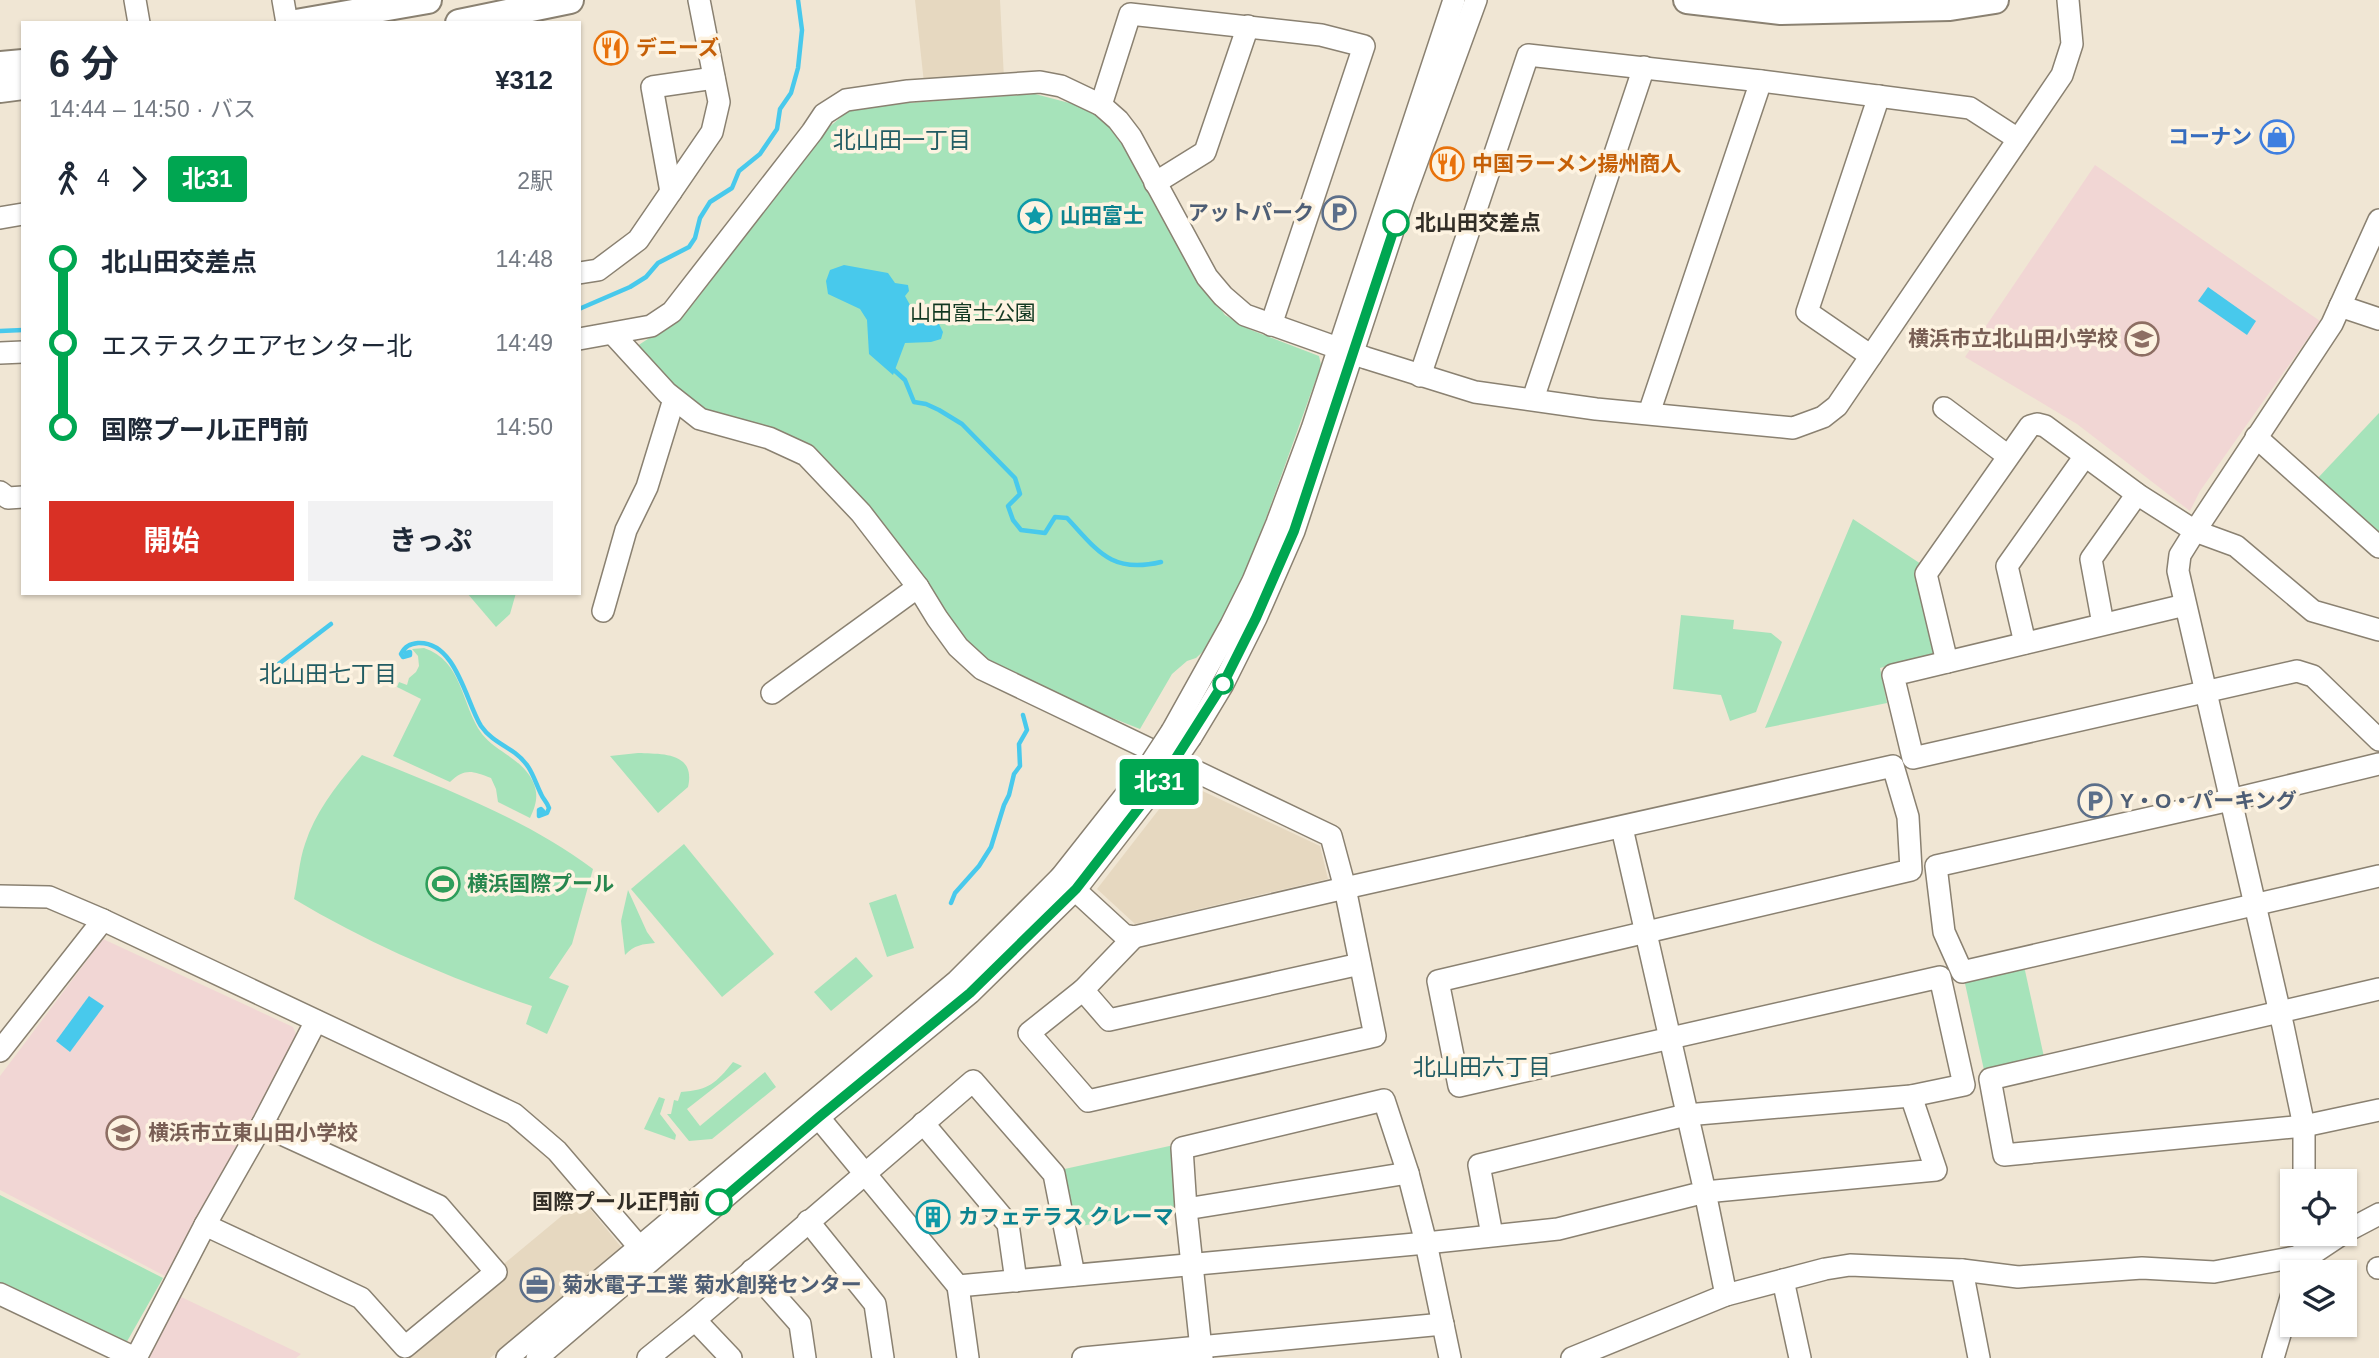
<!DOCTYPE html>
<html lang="ja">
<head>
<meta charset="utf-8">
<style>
	:root { --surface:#fff; --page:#f2f2f3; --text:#1f2937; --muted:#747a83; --accent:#d93025 }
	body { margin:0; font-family:Arial,"Noto Sans JP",sans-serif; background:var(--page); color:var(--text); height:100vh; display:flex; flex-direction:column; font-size:26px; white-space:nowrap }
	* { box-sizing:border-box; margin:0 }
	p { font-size:23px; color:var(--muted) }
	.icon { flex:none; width:38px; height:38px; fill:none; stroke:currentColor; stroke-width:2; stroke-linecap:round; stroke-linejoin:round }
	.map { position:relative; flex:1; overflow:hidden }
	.details { position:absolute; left:21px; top:21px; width:560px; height:574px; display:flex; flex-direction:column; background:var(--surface); border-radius:0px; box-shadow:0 2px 5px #0004 }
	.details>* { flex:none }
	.badge { padding:0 14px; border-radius:5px; font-size:24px; line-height:46px }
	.fabs { position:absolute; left:2280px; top:1169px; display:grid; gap:14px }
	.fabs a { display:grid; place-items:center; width:77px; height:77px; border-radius:0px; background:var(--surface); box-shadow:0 2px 5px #0004; font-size:35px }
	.map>.badge { position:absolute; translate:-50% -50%; box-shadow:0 0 0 4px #fff }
	.legs { display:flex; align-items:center; gap:10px; height:77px; padding:0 28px; font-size:23px }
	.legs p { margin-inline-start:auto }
	.headline { display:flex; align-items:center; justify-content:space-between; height:119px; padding:0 28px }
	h1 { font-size:38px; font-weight:700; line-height:52px }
	.action { display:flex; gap:14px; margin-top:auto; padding:14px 28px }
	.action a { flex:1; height:80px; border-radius:0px; background:var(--accent); color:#fff; font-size:28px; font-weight:700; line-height:80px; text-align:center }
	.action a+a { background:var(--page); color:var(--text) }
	ul { padding:0 28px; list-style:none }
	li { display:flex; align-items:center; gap:24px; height:84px; font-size:26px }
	li i { display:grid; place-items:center; width:10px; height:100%; margin:0 9px; background:currentColor }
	li i::after { content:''; width:18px; height:18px; margin:-9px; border:5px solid; border-radius:50%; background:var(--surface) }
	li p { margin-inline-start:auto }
	li:first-child i { background:linear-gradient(#0000 50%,currentColor 0) }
	li:last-child i { background:linear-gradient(currentColor 50%,#0000 0) }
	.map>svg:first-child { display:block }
</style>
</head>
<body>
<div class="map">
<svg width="2379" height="1358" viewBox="0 0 2379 1358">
	<rect width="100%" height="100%" fill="#f0e6d4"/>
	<g fill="#e6d8c0">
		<path d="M915 0H1000L1004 79 924 83Z"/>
		<path d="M1181 781 1320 846 1328 879 1135 924 1097 889Z"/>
		<path d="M582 1199 622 1248 490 1358H404L505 1275 499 1268Z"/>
	</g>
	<g fill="#f1d6d4">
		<path d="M2095 165 2320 321 2200 491 2190 511 2077 424 1965 357Z"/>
		<path d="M103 939 293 1027 298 1039 165 1276 0 1190V1076Z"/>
		<path d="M179 1296 301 1354 296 1358H147Z"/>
	</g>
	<g fill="#a6e3ba">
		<path d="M1035 94 1081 106 1105 122 1127 151 1191 269 1225 315 1251 330 1319 356 1321 365 1242 585 1211 644 1196 658 1187 661 1172 674 1140 729 1067 700 985 661 953 633 817 457 707 413 677 392 634 348 677 320 694 303 820 135 848 111 880 105Z"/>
		<path d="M2379 413V535L2317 479Z"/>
		<path d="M1853 519 1921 564 1915 576 1934 653 1880 668 1887 703 1765 728Z"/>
		<path d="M467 593H516L510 614 496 627Z"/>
		<path d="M1681 615 1734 620 1733 629 1771 633 1782 642 1756 712 1730 721 1721 695 1673 689Z"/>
		<path d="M424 648C463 661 461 705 482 734 496 752 523 759 533 782 539 795 536 805 530 818L498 802 496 789 491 778C472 771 465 768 450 782L393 756 421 699 397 687 399 682 407 685 409 678 416 672 419 666 418 656 412 649Z"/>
		<path d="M638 753C662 754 696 752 688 787L658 813 610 756Z"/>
		<path d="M362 755C441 787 525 818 593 869L572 944 549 978 569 986 547 1034 526 1024 532 1006C449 978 369 944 294 899 298 881 299 861 305 844 316 810 339 782 362 755Z"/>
		<path d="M684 844 774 954 722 997 631 889Z"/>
		<path d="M628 890 647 932 655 943C643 944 634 945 625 955L621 921Z"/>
		<path d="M896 894 914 948 887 957 869 903Z"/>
		<path d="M856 957 873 976 831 1011 814 992Z"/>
		<path d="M2024 966 2044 1057 1984 1070 1964 979Z"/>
		<path d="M733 1062 742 1066 687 1109 700 1126 765 1072 776 1087 712 1139 689 1141 667 1114H671L674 1100 678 1101 681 1092C709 1090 716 1083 733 1062Z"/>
		<path d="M659 1097 665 1099 660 1114 676 1135 675 1140 644 1129Z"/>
		<path d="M1174 1145 1180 1209 1069 1228 1060 1170Z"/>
		<path d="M0 1195 163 1278 125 1345 0 1287Z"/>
	</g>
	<g fill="#48c9ec">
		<path d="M844 265 888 273 895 283 908 285 909 291 905 296 914 312 926 323 933 319 939 324 943 332 941 339 931 342 905 343 893 375 869 354 867 320 860 309 828 294 826 281 830 270Z"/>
		<path d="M2208 287 2256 321 2247 335 2198 301Z"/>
		<path d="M89 996 104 1006 70 1052 56 1041Z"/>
	</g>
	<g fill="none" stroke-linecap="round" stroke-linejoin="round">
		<g stroke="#48c9ec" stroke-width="4.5">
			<path d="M579 309 630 287 646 277 658 263 689 247 695 238 700 218 710 202 732 188 739 171 760 154 777 129 780 109 791 93 798 68 802 30 798 0"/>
			<path d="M0 331 23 330"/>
			<path d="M894 370 905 380 914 402 926 404 939 410 962 424 1015 478 1020 494 1008 506 1013 520 1021 530 1045 533 1055 517 1067 518C1098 551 1111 574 1161 562"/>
			<path d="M406 653 410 652V655L403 657 401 654C405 646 410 644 418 643 456 641 466 702 481 726 490 739 502 744 515 753 531 765 533 777 541 794 543 799 547 802 549 808L547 813 539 816V810L541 809 543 811 541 812"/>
			<path d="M276 666 331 624"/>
			<path d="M951 903 955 893 979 866 991 847 1004 805 1009 795 1014 774 1020 766 1019 744 1027 730 1023 715"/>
		</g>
		<defs>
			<g id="minor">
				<path d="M135 0 139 23"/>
				<path d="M283 0 287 23"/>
				<path d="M1101 105 1130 14 1321 35 1364 46 1271 325"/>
				<path d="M1155 183 1205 152 1248 26"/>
				<path d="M671 192 652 87 714 78"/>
				<path d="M0 218 23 214"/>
				<path d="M579 273 598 270 638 240 712 132 719 102 699 0"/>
				<path d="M2340 306 2379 319"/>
				<path d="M613 334 667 393 700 419 769 438 806 455 861 513 918 587 937 618 958 647 982 669 1331 836 1345 888 1375 1036 1088 1101 1029 1033 1083 990 1134 937"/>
				<path d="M579 339 651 326 672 312 812 132 824 114 846 100 908 91 1040 82 1061 86 1101 105 1118 120 1131 137 1207 277 1223 296 1245 315 1366 358 1475 392 1596 409 1793 428 1823 417 1837 406 2062 75 2072 44 2068 0"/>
				<path d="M0 353 23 352"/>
				<path d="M1871 356 1807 312 1879 96"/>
				<path d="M1420 376 1528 55 1761 81 1970 108 2018 139"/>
				<path d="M1533 399 1644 67"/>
				<path d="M1944 408 2008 456"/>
				<path d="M1649 413 1761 81"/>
				<path d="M2256 437 2379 547"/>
				<path d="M0 492 8 498 23 497"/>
				<path d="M2185 605 1893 675 1913 758 2297 671 2313 676 2379 740"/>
				<path d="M603 611 626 530 647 487 674 399"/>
				<path d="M2103 624 2091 559 2137 494"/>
				<path d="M2025 643 2007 566 2085 456"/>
				<path d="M1947 662 1926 574 2030 426 2037 424 2045 426 2137 494 2195 531 2236 546 2313 611 2379 630"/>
				<path d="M772 693 918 587"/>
				<path d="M1172 731 1231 625 1253 581 1277 523 1312 429 1454 0"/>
				<path d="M1191 737 1223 684 1256 618 1294 531 1403 200 1476 0"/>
				<path d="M2379 764 2230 800 1936 866 1944 932 1962 972 2379 876"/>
				<path d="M1061 877 1124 935 1134 937 1345 888 1893 766 1908 817 1911 870 1438 981 1459 1086 1940 977 1964 1085 1911 1096 1686 1115 1479 1165 1492 1235"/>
				<path d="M0 896 49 897 103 920 514 1114 557 1151 647 1256"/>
				<path d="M2379 989 1990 1079 2004 1155 2304 1126 2379 1110"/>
				<path d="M1083 990 1109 1020 1360 964"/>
				<path d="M0 1051 103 920"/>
				<path d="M809 1106 958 1286 1426 1243 1558 1229 1705 1192 1622 828"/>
				<path d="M923 1123 1008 1224 1016 1281"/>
				<path d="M2304 1181V1126L2283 1026 2178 571 2180 555 2195 531 2332 324 2379 220"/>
				<path d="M1186 1209 1408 1173"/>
				<path d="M808 1221 875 1304 883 1358"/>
				<path d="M205 1225 361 1298 405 1347 496 1272 439 1206 262 1125"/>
				<path d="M2345 1232 2379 1214"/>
				<path d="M2378 1268H2379"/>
				<path d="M752 1270 800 1324 805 1358"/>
				<path d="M1962 1270 1979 1358"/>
				<path d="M2299 1272 2304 1256V1234"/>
				<path d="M1783 1280 1800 1358"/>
				<path d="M958 1286 968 1358"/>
				<path d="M0 1294 135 1358"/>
				<path d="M1726 1295 1705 1192 1936 1170 1911 1096"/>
				<path d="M695 1320 731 1358"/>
				<path d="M136 1358 205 1225 262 1125 316 1021"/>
				<path d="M507 1358 957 981 1061 877 1151 763"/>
				<path d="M537 1358 819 1117 970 993 1076 889 1169 769"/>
				<path d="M648 1358 695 1320 973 1081 1054 1174 1074 1275"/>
				<path d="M1083 1358 1443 1324"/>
				<path d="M1202 1358 1186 1209 1182 1148 1384 1100 1408 1173 1426 1243 1450 1358"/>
				<path d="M1572 1358 1726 1295 1825 1269 1850 1265 1962 1270 2018 1277 2142 1268 2214 1272 2312 1254 2342 1234"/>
				<path d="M2273 1358 2292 1294"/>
			</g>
			<g id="major">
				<path d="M1687 0 1781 11 1950 7 1995 0"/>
				<path d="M296 23 428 0"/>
				<path d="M459 23 570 0"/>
				<path d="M0 65 23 63"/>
				<path d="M0 89 23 86"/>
			</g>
		</defs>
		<use href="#minor" stroke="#8a8171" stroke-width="24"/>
		<use href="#major" stroke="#8a8171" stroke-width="30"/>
		<use href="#minor" stroke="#fff" stroke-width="21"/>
		<use href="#major" stroke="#fff" stroke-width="26"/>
		<defs>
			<g id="minor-bridge">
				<path d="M1151 763 1172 731"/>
				<path d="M1169 769 1191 737"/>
			</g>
		</defs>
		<use href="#minor-bridge" stroke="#8a8171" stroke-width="24" stroke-linecap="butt"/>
		<use href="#minor-bridge" stroke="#fff" stroke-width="21"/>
	</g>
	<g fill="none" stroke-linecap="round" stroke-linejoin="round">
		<defs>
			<path id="line-1" d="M719 1202 819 1117 970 993 1076 889 1169 769 1223 684 1256 618 1294 531 1396 223"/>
		</defs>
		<use href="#line-1" stroke="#fff" stroke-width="16"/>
		<use href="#line-1" stroke="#00a651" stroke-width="10"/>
	</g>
	<defs>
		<symbol id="restaurant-ring" viewBox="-11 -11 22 22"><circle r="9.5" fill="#fdf3e1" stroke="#e8710a" stroke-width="1.5"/><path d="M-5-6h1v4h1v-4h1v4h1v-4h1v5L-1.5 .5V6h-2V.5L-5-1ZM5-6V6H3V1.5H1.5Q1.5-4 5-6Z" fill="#e8710a"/></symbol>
		<symbol id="shop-ring" viewBox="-11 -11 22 22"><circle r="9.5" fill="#fdf3e1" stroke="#3f7fe0" stroke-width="1.5"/><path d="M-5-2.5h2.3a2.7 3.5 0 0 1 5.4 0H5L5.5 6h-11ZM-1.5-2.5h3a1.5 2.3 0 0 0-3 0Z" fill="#3f7fe0"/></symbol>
		<symbol id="parking-ring" viewBox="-11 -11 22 22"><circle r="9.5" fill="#fdf3e1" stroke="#5c6f8a" stroke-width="1.5"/><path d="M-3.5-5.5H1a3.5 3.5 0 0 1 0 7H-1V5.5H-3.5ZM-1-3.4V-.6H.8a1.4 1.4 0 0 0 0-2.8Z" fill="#5c6f8a"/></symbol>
		<symbol id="sight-ring" viewBox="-11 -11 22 22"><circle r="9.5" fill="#fdf3e1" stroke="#0f9aa8" stroke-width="1.5"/><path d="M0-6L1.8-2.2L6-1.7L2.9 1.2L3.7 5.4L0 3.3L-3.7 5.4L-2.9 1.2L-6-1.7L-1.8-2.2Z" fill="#0f9aa8"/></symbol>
		<symbol id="school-ring" viewBox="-11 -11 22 22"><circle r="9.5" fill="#fdf3e1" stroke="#8d6e63" stroke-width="1.5"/><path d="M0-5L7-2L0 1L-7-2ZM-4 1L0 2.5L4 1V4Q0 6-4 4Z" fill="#8d6e63"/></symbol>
		<symbol id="stadium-ring" viewBox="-11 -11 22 22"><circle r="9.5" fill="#fdf3e1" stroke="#2e9e5b" stroke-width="1.5"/><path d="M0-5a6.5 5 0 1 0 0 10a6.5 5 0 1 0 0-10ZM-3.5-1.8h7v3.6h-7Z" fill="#2e9e5b"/></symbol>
		<symbol id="building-ring" viewBox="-11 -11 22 22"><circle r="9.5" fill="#fdf3e1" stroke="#0f9aa8" stroke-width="1.5"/><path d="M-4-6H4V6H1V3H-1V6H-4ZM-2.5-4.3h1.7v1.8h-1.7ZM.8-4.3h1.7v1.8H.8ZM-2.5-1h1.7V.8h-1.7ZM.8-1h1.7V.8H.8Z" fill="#0f9aa8"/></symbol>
		<symbol id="office-ring" viewBox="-11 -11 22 22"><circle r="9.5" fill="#fdf3e1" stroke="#5c6f8a" stroke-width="1.5"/><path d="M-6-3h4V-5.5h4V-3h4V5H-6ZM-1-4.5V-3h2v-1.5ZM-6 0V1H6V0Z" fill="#5c6f8a"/></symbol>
	</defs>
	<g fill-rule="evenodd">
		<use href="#restaurant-ring" x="592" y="29" width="38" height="38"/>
		<use href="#shop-ring" x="2258" y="118" width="38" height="38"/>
		<use href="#restaurant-ring" x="1428" y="145" width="38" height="38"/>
		<use href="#parking-ring" x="1320" y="194" width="38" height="38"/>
		<use href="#sight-ring" x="1016" y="197" width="38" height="38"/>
		<use href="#school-ring" x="2123" y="320" width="38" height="38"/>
		<use href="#parking-ring" x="2076" y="782" width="38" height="38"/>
		<use href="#stadium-ring" x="424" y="865" width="38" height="38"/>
		<use href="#school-ring" x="104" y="1114" width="38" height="38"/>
		<use href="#building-ring" x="914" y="1198" width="38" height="38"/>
		<use href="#office-ring" x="518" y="1266" width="38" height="38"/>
	</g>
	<g fill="#fff" stroke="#00a651" stroke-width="3.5">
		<circle cx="1396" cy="223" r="12"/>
		<circle cx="1223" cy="684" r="9"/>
		<circle cx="719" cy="1202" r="12"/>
	</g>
	<g text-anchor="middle" stroke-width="7" stroke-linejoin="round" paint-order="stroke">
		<g font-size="21" font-weight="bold" fill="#c56008" stroke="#fdf3e1" text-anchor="start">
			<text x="636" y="55">デニーズ</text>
			<text x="1472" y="171">中国ラーメン揚州商人</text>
		</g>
		<g font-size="21" font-weight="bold" fill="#366cbe" stroke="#fdf3e1" text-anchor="end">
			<text x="2252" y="144">コーナン</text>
		</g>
		<g font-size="21" font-weight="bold" fill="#4e5e75" stroke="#fdf3e1" text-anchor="start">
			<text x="1314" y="220" text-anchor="end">アットパーク</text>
			<text x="2120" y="808">Y・O・パーキング</text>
			<text x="562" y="1292">菊水電子工業 菊水創発センター</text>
		</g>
		<g font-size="21" font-weight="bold" fill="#0d838f" stroke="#fdf3e1" text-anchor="start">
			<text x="1060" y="223">山田富士</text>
			<text x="958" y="1224">カフェテラス クレーマ</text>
		</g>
		<g font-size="21" font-weight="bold" fill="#322e27" stroke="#fdf3e1" text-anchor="start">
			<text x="1415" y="230">北山田交差点</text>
			<text x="700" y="1209" text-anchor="end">国際プール正門前</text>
		</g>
		<g font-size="21" fill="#113821" stroke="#fdf3e1">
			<text x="973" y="320">山田富士公園</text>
		</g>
		<g font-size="21" font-weight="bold" fill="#785e54" stroke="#fdf3e1" text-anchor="end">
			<text x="2118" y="346">横浜市立北山田小学校</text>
			<text x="148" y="1140" text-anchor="start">横浜市立東山田小学校</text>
		</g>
		<g font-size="21" font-weight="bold" fill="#27864d" stroke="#fdf3e1" text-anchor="start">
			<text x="467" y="891">横浜国際プール</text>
		</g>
		<g font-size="23" fill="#225c63" stroke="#fdf3e1">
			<text x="902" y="148">北山田一丁目</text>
			<text x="328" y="682">北山田七丁目</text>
			<text x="1482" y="1075">北山田六丁目</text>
		</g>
	</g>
</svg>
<div class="fabs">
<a><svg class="icon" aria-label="locate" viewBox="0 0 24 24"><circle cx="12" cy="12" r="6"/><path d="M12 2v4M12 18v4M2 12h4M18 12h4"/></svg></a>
<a><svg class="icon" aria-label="layers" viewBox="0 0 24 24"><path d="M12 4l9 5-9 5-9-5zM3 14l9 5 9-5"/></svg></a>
</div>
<b class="badge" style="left:1159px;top:782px;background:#00a651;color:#fff">北31</b>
<section class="details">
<div class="headline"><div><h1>6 分</h1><p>14:44 – 14:50 · バス</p></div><b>¥312</b></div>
<div class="legs"><svg class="icon" aria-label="walk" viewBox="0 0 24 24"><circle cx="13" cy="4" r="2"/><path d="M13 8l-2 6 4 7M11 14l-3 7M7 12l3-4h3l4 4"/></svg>4<svg class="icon" aria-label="forward" viewBox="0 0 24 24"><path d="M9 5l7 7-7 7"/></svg><b class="badge" style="background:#00a651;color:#fff">北31</b><p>2駅</p></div>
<ul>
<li><i style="color:#00a651"></i><b>北山田交差点</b><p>14:48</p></li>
<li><i style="color:#00a651"></i><span>エステスクエアセンター北</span><p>14:49</p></li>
<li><i style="color:#00a651"></i><b>国際プール正門前</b><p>14:50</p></li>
</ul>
<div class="action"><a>開始</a><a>きっぷ</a></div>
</section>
</div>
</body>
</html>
